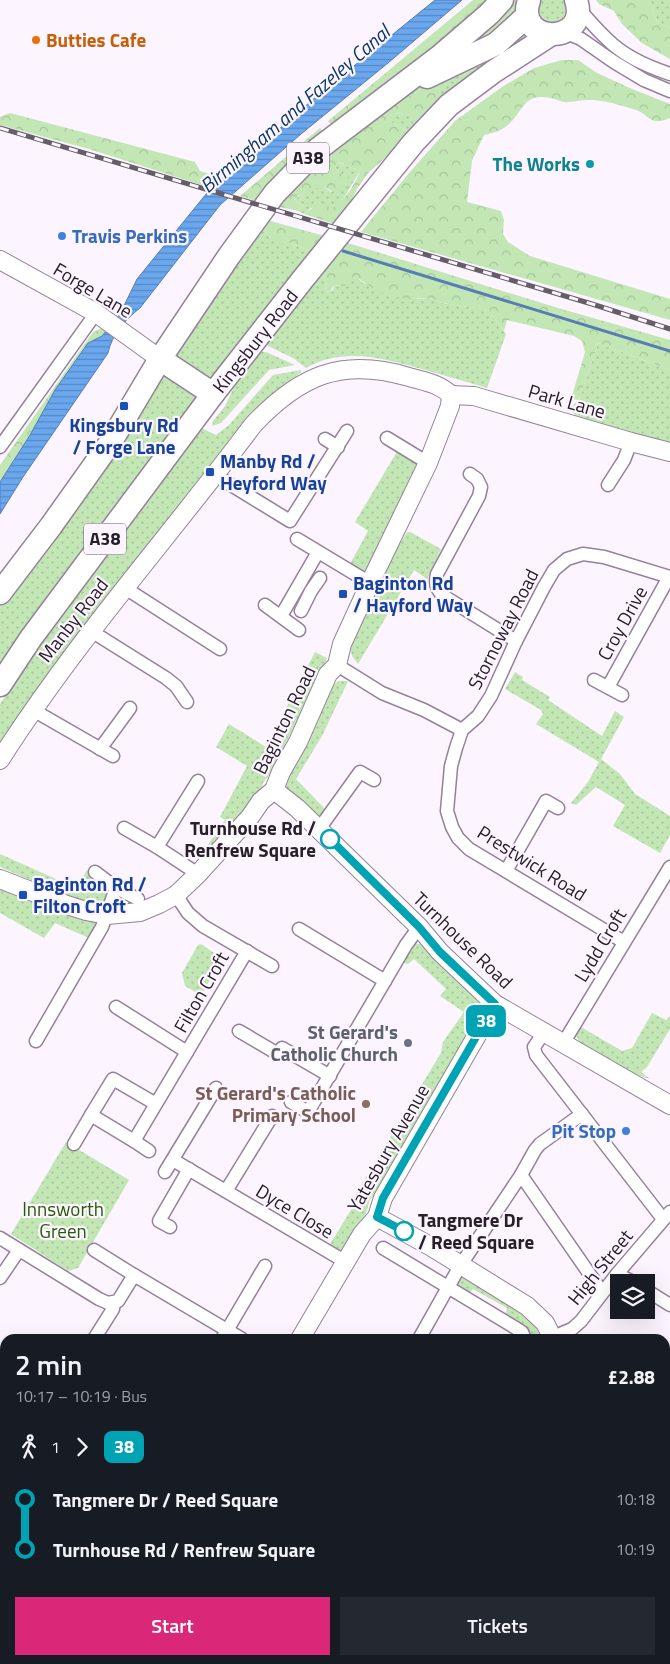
<!DOCTYPE html>
<html lang="en">
<head>
<meta charset="utf-8">
<style>
	:root { --surface:#171b24; --page:#242831; --text:#f1f3f6; --muted:#9ea1a6; --accent:#db2777 }
	body { margin:0; font-family:"Titillium Web",sans-serif; background:var(--page); color:var(--text); height:100vh; display:flex; flex-direction:column; font-size:19px; white-space:nowrap }
	* { box-sizing:border-box; margin:0 }
	p { font-size:16px; color:var(--muted) }
	.icon { flex:none; width:28px; height:28px; fill:none; stroke:currentColor; stroke-width:2; stroke-linecap:round; stroke-linejoin:round }
	.map { position:relative; flex:1; overflow:hidden }
	.details { position:absolute; left:0px; top:1334px; width:670px; height:331px; display:flex; flex-direction:column; background:var(--surface); border-radius:15px 15px 0 0; box-shadow:0 5px 20px #0002 }
	.details>* { flex:none }
	.badge { padding:0 10px; border-radius:8px; font-size:18px; line-height:32px }
	.tools { position:absolute; left:610px; top:1274px; display:grid; gap:10px }
	.tools a { display:grid; place-items:center; width:45px; height:45px; border-radius:0px; background:var(--surface); box-shadow:0 5px 20px #0002; font-size:25px }
	.map>.badge { position:absolute; translate:-50% -50%; box-shadow:0 0 0 2px #fff }
	.legs { display:flex; align-items:center; gap:8px; height:55px; padding:0 15px; font-size:16px }
	.legs p { margin-inline-start:auto }
	.headline { display:flex; align-items:center; justify-content:space-between; height:85px; padding:0 15px }
	h1 { font-size:28px; font-weight:600; line-height:38px }
	.primary-button { display:flex; gap:10px; margin-top:auto; padding:10px 15px }
	.primary-button a { flex:1; height:58px; border-radius:0px; background:var(--accent); color:#fff; font-size:20px; font-weight:600; line-height:58px; text-align:center }
	.primary-button a+a { background:var(--page); color:var(--text) }
	ul { padding:0 15px; list-style:none }
	li { display:flex; align-items:center; gap:18px; height:50px; font-size:19px }
	li i { display:grid; place-items:center; width:8px; height:100%; margin:0 6px; background:currentColor }
	li i::after { content:''; width:12px; height:12px; margin:-6px; border:4px solid; border-radius:50%; background:var(--surface) }
	li p { margin-inline-start:auto }
	li:first-child i { background:linear-gradient(#0000 50%,currentColor 0) }
	li:last-child i { background:linear-gradient(currentColor 50%,#0000 0) }
	.map>svg:first-child { display:block }
</style>
</head>
<body>
<div class="map">
<svg width="670" height="1664" viewBox="0 0 670 1664">
	<defs>
		<pattern id="grass-dots" width="8" height="8" patternUnits="userSpaceOnUse" patternTransform="scale(1.25)"><rect width="8" height="8" fill="#c2e6b4"/><path d="M2 2h.1M6 6h.1" fill="none" stroke="#a7c59b" stroke-width="1.8" stroke-linecap="round"/></pattern>
		<pattern id="forest-crowns" width="20" height="18" patternUnits="userSpaceOnUse" patternTransform="scale(1.25)"><rect width="20" height="18" fill="#c2e6b4"/><path d="M2 6a3 3 0 1 1 6 0M12 15a3 3 0 1 1 6 0" fill="none" stroke="#a7c59b"/></pattern>
		<pattern id="water-rules" width="6" height="5" patternUnits="userSpaceOnUse" patternTransform="scale(1.25)"><rect width="6" height="5" fill="#6aa7ee"/><path d="M0 2.5h6" fill="none" stroke="#5788c1"/></pattern>
	</defs>
	<rect width="100%" height="100%" fill="#fcf4ff"/>
	<g fill="url(#grass-dots)">
		<path d="M510 0H519L513 16 504 29 456 52Z"/>
		<path d="M541 0H564C570 10 565 17 557 24L543 22C538 14 536 8 541 0Z"/>
		<path d="M649 0H670V28L657 21Z"/>
		<path d="M523 29 531 39 470 80 441 105 438 85H429L393 106 362 128 298 186 289 190C323 152 361 119 406 94 421 85 436 77 451 71 479 58 500 51 523 29Z"/>
		<path d="M393 113 406 114 414 121 416 130 412 134 391 122 388 117Z"/>
		<path d="M337 162 360 171 340 204 330 209 311 208 304 214 298 211 304 205 294 200C299 195 316 187 323 186L331 192 348 177 336 170 335 166Z"/>
		<path d="M263 225 267 234 277 243H290L305 249 318 252 211 382 180 361 176 355Z"/>
		<path d="M321 275 327 279 325 285 326 291 330 292 333 290 334 285 339 286 351 277H356L363 283 418 299 430 298 442 303 489 310 506 334 487 388C467 382 446 376 425 370 386 359 344 346 306 368L293 358 268 346V342Z"/>
		<path d="M598 343 670 370V444L577 420 571 407 579 400Z"/>
		<path d="M261 352H266L295 365 269 370 221 423 212 426 213 421 225 406 235 385Z"/>
		<path d="M301 370V372L271 397 0 756V704L49 631 127 530 201 428 216 435 229 425 273 375Z"/>
		<path d="M164 376 173 378 197 398 0 673V606L14 584 125 439Z"/>
		<path d="M398 450 420 463 365 574 350 564 368 531 355 522Z"/>
		<path d="M407 532H410L441 549 427 579 414 570 358 664 352 656 349 644 377 582Z"/>
		<path d="M315 652 327 658 318 681 282 750 285 754 263 783 260 794 243 816 238 817 198 866 195 863 225 820 220 817 247 766 216 747 229 724 266 747Z"/>
		<path d="M515 672 523 677 522 680 550 697 548 700 602 736 615 711 624 717 601 759 620 774 635 794 670 816V835L660 853 613 826 625 805 596 787 576 805 571 803 588 782 599 762 536 724 543 714 541 710 505 689Z"/>
		<path d="M338 681H348L322 736 296 779 328 812 319 817 315 816 286 787 287 775 331 687Z"/>
		<path d="M0 854 76 888 87 870 113 890 102 909 72 898 0 867Z"/>
		<path d="M0 884 97 921 98 925 91 939 55 923 44 938 0 913Z"/>
		<path d="M425 943 476 992 482 1006 480 1017 386 1185 370 1199 364 1220 342 1251 330 1244 356 1202 352 1200 441 1053 443 1042 464 1012 440 996 446 989 414 959 408 964 403 963 416 944Z"/>
		<path d="M201 944 214 953 217 966 203 993 199 994 185 986 182 973 198 945Z"/>
		<path d="M652 1013 666 1020 670 1016V1029L647 1067 641 1072 650 1079 630 1073 581 1044 576 1035 581 1027 622 1051 632 1048Z"/>
		<path d="M66 1142 129 1180 78 1268 68 1271 11 1234Z"/>
		<path d="M463 1277 521 1307 532 1321 542 1339H532L525 1329 505 1316 507 1308 473 1289 469 1294 458 1287 457 1281Z"/>
		<path d="M119 1660H346L342 1664H116Z"/>
	</g>
	<g fill="url(#forest-crowns)">
		<path d="M473 0H488L263 203 240 196 320 128 323 132 332 126 328 121Z"/>
		<path d="M596 0H649L657 21 670 28V59L642 43 622 24 614 11 599 4Z"/>
		<path d="M562 60H578L597 73 632 89 670 104V118C650 127 650 115 636 110 620 105 603 99 587 100 580 100 571 103 564 102 556 100 550 97 542 97 525 96 521 112 511 122 504 130 494 133 484 135L472 161 467 202 501 211 504 220 503 234 508 242 530 256 670 299V320L361 232 409 173 455 121 502 87 534 68Z"/>
		<path d="M438 84 441 105 416 130 411 126 414 121 406 114 393 113 388 117 391 122 412 134 368 173 357 189 349 206 334 224 304 214 320 203 330 209C343 203 355 185 360 171L338 162 335 166 336 170 348 177C348 184 341 190 335 193L323 186 298 196 294 200 304 205 298 211 275 206 289 190 298 186C333 154 365 122 406 98 417 92 426 85 438 84Z"/>
		<path d="M10 113 195 162 200 171 223 178 211 188 89 149 0 125V117Z"/>
		<path d="M267 220 328 237 318 252 305 249 290 243 277 244 267 234 263 225Z"/>
		<path d="M348 243 558 308 670 340V370L598 343 579 400 571 399 585 352 582 341 574 336 507 320 504 331 489 310 442 303 430 298 407 299 392 296 377 291 356 277H351L345 286 334 285 330 292 326 291 325 285 327 279 321 275Z"/>
		<path d="M102 328 108 329 102 336 88 343 69 372 0 482V465L93 332Z"/>
	</g>
	<path fill="url(#water-rules)" stroke="#567eb3" d="M435 0H462L388 63 301 134 220 205 140 308C125 320 112 334 108 353L23 477 0 514V482L30 435 55 390 88 343 102 336 120 314 137 279 211 188 317 96Z"/>
	<g fill="none" stroke-linecap="round" stroke-linejoin="round">
		<path stroke="#567eb3" stroke-width="3" d="M343 251 670 351"/>
		<defs>
			<g id="street">
				<path d="M578 8C588 19 597 30 608 40 624 56 649 67 670 74"/>
				<path d="M564 32 581 39 614 62 644 80 670 91"/>
				<path d="M387 438 428 463"/>
				<path d="M325 439 338 447"/>
				<path d="M0 447 96 313"/>
				<path d="M470 474 477 479 481 487 479 496 437 574C435 583 436 588 442 595L516 641"/>
				<path d="M215 475 290 521 347 431"/>
				<path d="M608 485 624 460 631 442"/>
				<path d="M297 539 370 583"/>
				<path d="M125 588 220 649"/>
				<path d="M265 605 299 630"/>
				<path d="M301 611 311 591 320 578"/>
				<path d="M281 616 318 552"/>
				<path d="M91 631 166 678 176 686 187 702"/>
				<path d="M337 665 382 693 424 710 462 730"/>
				<path d="M594 680 622 695"/>
				<path d="M608 687 669 577"/>
				<path d="M33 710 113 756"/>
				<path d="M100 749 130 708"/>
				<path d="M124 828 157 847 198 874"/>
				<path d="M319 829 360 772 374 780"/>
				<path d="M157 847 198 781"/>
				<path d="M506 871 546 801 558 808"/>
				<path d="M95 872 116 888 138 899"/>
				<path d="M176 895 188 913 203 926 272 966"/>
				<path d="M299 929 385 981"/>
				<path d="M624 942 469 849 458 838 452 827 447 811 451 766 456 748 462 730 478 716 491 696 516 641 544 587 554 570 567 559 583 554 604 557 670 577"/>
				<path d="M116 1007 187 1052"/>
				<path d="M239 1031 278 1054 282 1048 330 1076"/>
				<path d="M545 1031 534 1047 536 1055 663 1219"/>
				<path d="M36 1041 102 927 116 888"/>
				<path d="M564 1042 670 867"/>
				<path d="M291 1102 308 1112 406 945 419 927"/>
				<path d="M156 1104 113 1079 91 1115 134 1141 247 951"/>
				<path d="M134 1141 149 1151"/>
				<path d="M74 1144 91 1115"/>
				<path d="M173 1160 346 1262"/>
				<path d="M165 1172 216 1088"/>
				<path d="M521 1175 602 1292"/>
				<path d="M226 1191 272 1116"/>
				<path d="M170 1227 159 1221 189 1169"/>
				<path d="M0 1238 99 1299 108 1303 118 1301 134 1275 242 1339"/>
				<path d="M383 1248 514 1327 522 1332 525 1339"/>
				<path d="M94 1250 134 1275"/>
				<path d="M617 1274 633 1282"/>
				<path d="M0 1278 19 1250"/>
				<path d="M646 1290 670 1305"/>
				<path d="M553 1337 572 1329 581 1321 617 1274 670 1212"/>
				<path d="M94 1339 113 1309 114 1303"/>
				<path d="M222 1339 265 1266"/>
				<path d="M419 1339 460 1266 521 1175 535 1150 540 1144 582 1114"/>
				<path d="M0 1369 5 1372"/>
				<path d="M670 1370 666 1377 670 1379"/>
				<path d="M0 1465 5 1457"/>
				<path d="M0 1515 5 1518"/>
				<path d="M665 1554 670 1546"/>
				<path d="M427 1660 431 1664"/>
				<path d="M26 1664 28 1660"/>
			</g>
			<g id="secondary">
				<path d="M0 260 96 313 160 359"/>
				<path d="M451 395 474 396 631 442 670 452"/>
				<path d="M0 760C75 642 169 537 253 425 300 375 342 357 409 377 426 382 438 383 451 395"/>
				<path d="M274 790 297 808 419 927 440 952 495 1004 670 1105"/>
				<path d="M0 879 64 904 86 911 107 915 140 912 159 904 176 895 198 874 250 817 261 801 274 790 281 772 298 742 328 674 337 665 342 644 370 583 428 463 450 406 451 395"/>
				<path d="M377 1217 430 1246 527 1306 545 1323 553 1339"/>
				<path d="M300 1339 362 1234 377 1217 383 1198 495 1004"/>
				<path d="M106 1664 108 1660"/>
				<path d="M376 1664 378 1660"/>
			</g>
			<g id="highway">
				<path d="M529 0C514 46 591 45 576 0"/>
				<path d="M427 77 496 44 527 16"/>
				<path d="M160 359 213 394"/>
				<path d="M0 593 51 526 110 443 160 359 229 256 275 193 318 149 439 57 489 14 502 0"/>
				<path d="M0 685 31 638 213 394 303 279 414 142 449 105 493 72 550 35"/>
			</g>
		</defs>
		<use href="#street" stroke="#95829a" stroke-width="15"/>
		<use href="#secondary" stroke="#95829a" stroke-width="20"/>
		<use href="#highway" stroke="#95829a" stroke-width="25"/>
		<use href="#street" stroke="#fff" stroke-width="12"/>
		<use href="#secondary" stroke="#fff" stroke-width="18"/>
		<use href="#highway" stroke="#fff" stroke-width="22"/>
		<defs>
			<path id="rail" d="M0 128 592 304 670 329"/>
		</defs>
		<use href="#rail" stroke="#655e68" stroke-width="5"/>
		<use href="#rail" stroke="#fcf4ff" stroke-width="3" stroke-dasharray="9" stroke-linecap="butt"/>
	</g>
	<g fill="none" stroke-linecap="round" stroke-linejoin="round">
		<defs>
			<path id="line-1" d="M330 839 419 927 440 952 495 1004 383 1198 377 1217 404 1231"/>
		</defs>
		<use href="#line-1" stroke="#fff" stroke-width="11"/>
		<use href="#line-1" stroke="#00a3b4" stroke-width="8"/>
	</g>
	<circle fill="#e8710a" stroke="#fcf4ff" stroke-width="2" cx="36" cy="40" r="5"/>
	<circle fill="#0f9aa8" stroke="#fcf4ff" stroke-width="2" cx="590" cy="164" r="5"/>
	<g fill="#3f7fe0" stroke="#fcf4ff" stroke-width="2">
		<circle cx="62" cy="236" r="5"/>
		<circle cx="626" cy="1131" r="5"/>
	</g>
	<g fill="#1a4fb4" stroke="#fcf4ff" stroke-width="2">
		<rect x="119" y="401" width="10" height="10" rx="2.5"/>
		<rect x="205" y="467" width="10" height="10" rx="2.5"/>
		<rect x="338" y="589" width="10" height="10" rx="2.5"/>
		<rect x="18" y="890" width="10" height="10" rx="2.5"/>
	</g>
	<g fill="#fff" stroke="#00a3b4" stroke-width="2.5">
		<circle cx="330" cy="839" r="9"/>
		<circle cx="404" cy="1231" r="9"/>
	</g>
	<circle fill="#6b7280" stroke="#fcf4ff" stroke-width="2" cx="408" cy="1043" r="5"/>
	<circle fill="#8d6e63" stroke="#fcf4ff" stroke-width="2" cx="366" cy="1104" r="5"/>
	<g text-anchor="middle" stroke-width="4.5" stroke-linejoin="round" paint-order="stroke">
		<g fill="#fcf4ff" stroke="#67606a" stroke-width="1">
			<rect x="287" y="142.5" width="42" height="31" rx="4"/>
			<rect x="84" y="523.5" width="42" height="31" rx="4"/>
		</g>
		<g font-size="18" font-weight="bold" fill="#27202a">
			<text x="308" y="164">A38</text>
			<text x="105" y="545">A38</text>
		</g>
		<g font-size="19" font-weight="bold" fill="#c56008" stroke="#fcf4ff" text-anchor="start">
			<text x="46" y="47">Butties Cafe</text>
		</g>
		<g font-size="19" font-weight="bold" fill="#0d838f" stroke="#fcf4ff" text-anchor="end">
			<text x="580" y="171">The Works</text>
		</g>
		<g font-size="19" font-weight="bold" fill="#366cbe" stroke="#fcf4ff" text-anchor="start">
			<text x="72" y="243">Travis Perkins</text>
			<text x="616" y="1138" text-anchor="end">Pit Stop</text>
		</g>
		<g font-size="19" fill="#27202a" stroke="#fcf4ff">
			<text transform="translate(93 290) rotate(31)" y="7">Forge Lane</text>
			<text transform="translate(255 341) rotate(-52)" y="7">Kingsbury Road</text>
			<text transform="translate(567 401) rotate(16)" y="7">Park Lane</text>
			<text transform="translate(73 620) rotate(-52)" y="7">Manby Road</text>
			<text transform="translate(622 623) rotate(-61)" y="7">Croy Drive</text>
			<text transform="translate(503 629) rotate(-63)" y="7">Stornoway Road</text>
			<text transform="translate(284 720) rotate(-64)" y="7">Baginton Road</text>
			<text transform="translate(532 863) rotate(32)" y="7">Prestwick Road</text>
			<text transform="translate(463 940) rotate(44)" y="7">Turnhouse Road</text>
			<text transform="translate(600 945) rotate(-59)" y="7">Lydd Croft</text>
			<text transform="translate(201 992) rotate(-60)" y="7">Filton Croft</text>
			<text transform="translate(388 1148) rotate(-60)" y="7">Yatesbury Avenue</text>
			<text transform="translate(295 1211) rotate(31)" y="7">Dyce Close</text>
			<text transform="translate(600 1267) rotate(-51)" y="7">High Street</text>
		</g>
		<g font-size="19" font-weight="bold" fill="#164399" stroke="#fcf4ff" text-anchor="start">
			<text x="124" y="432" text-anchor="middle">Kingsbury Rd<tspan x="124" dy="22">/ Forge Lane</tspan></text>
			<text x="220" y="468">Manby Rd /<tspan x="220" dy="22">Heyford Way</tspan></text>
			<text x="353" y="590">Baginton Rd<tspan x="353" dy="22">/ Hayford Way</tspan></text>
			<text x="33" y="891">Baginton Rd /<tspan x="33" dy="22">Filton Croft</tspan></text>
		</g>
		<g font-size="19" font-weight="bold" fill="#27202a" stroke="#fcf4ff" text-anchor="end">
			<text x="316" y="835">Turnhouse Rd /<tspan x="316" dy="22">Renfrew Square</tspan></text>
			<text x="418" y="1227" text-anchor="start">Tangmere Dr<tspan x="418" dy="22">/ Reed Square</tspan></text>
		</g>
		<g font-size="19" font-weight="bold" fill="#5b616d" stroke="#fcf4ff" text-anchor="end">
			<text x="398" y="1039">St Gerard's<tspan x="398" dy="22">Catholic Church</tspan></text>
		</g>
		<g font-size="19" font-weight="bold" fill="#785e54" stroke="#fcf4ff" text-anchor="end">
			<text x="356" y="1100">St Gerard's Catholic<tspan x="356" dy="22">Primary School</tspan></text>
		</g>
		<g font-size="19" fill="#285b09" stroke="#fcf4ff">
			<text x="63" y="1216">Innsworth<tspan x="63" dy="22">Green</tspan></text>
		</g>
		<g font-size="20" font-style="italic" fill="#0d3966" stroke="#fcf4ff">
			<text transform="translate(295 109) rotate(-41)" y="7">Birmingham and Fazeley Canal</text>
		</g>
	</g>
</svg>
<div class="tools">
<a><svg class="icon" aria-label="layers" viewBox="0 0 24 24"><path d="M12 4l9 5-9 5-9-5zM3 14l9 5 9-5"/></svg></a>
</div>
<b class="badge" style="left:486px;top:1021px;background:#00a3b4;color:#fff">38</b>
<section class="details">
<div class="headline"><div><h1>2 min</h1><p>10:17 – 10:19 · Bus</p></div><b>£2.88</b></div>
<div class="legs"><svg class="icon" aria-label="walk" viewBox="0 0 24 24"><circle cx="13" cy="4" r="2"/><path d="M13 8l-2 6 4 7M11 14l-3 7M7 12l3-4h3l4 4"/></svg>1<svg class="icon" aria-label="forward" viewBox="0 0 24 24"><path d="M9 5l7 7-7 7"/></svg><b class="badge" style="background:#00a3b4;color:#fff">38</b></div>
<ul>
<li><i style="color:#00a3b4"></i><b>Tangmere Dr / Reed Square</b><p>10:18</p></li>
<li><i style="color:#00a3b4"></i><b>Turnhouse Rd / Renfrew Square</b><p>10:19</p></li>
</ul>
<div class="primary-button"><a>Start</a><a>Tickets</a></div>
</section>
</div>
</body>
</html>
